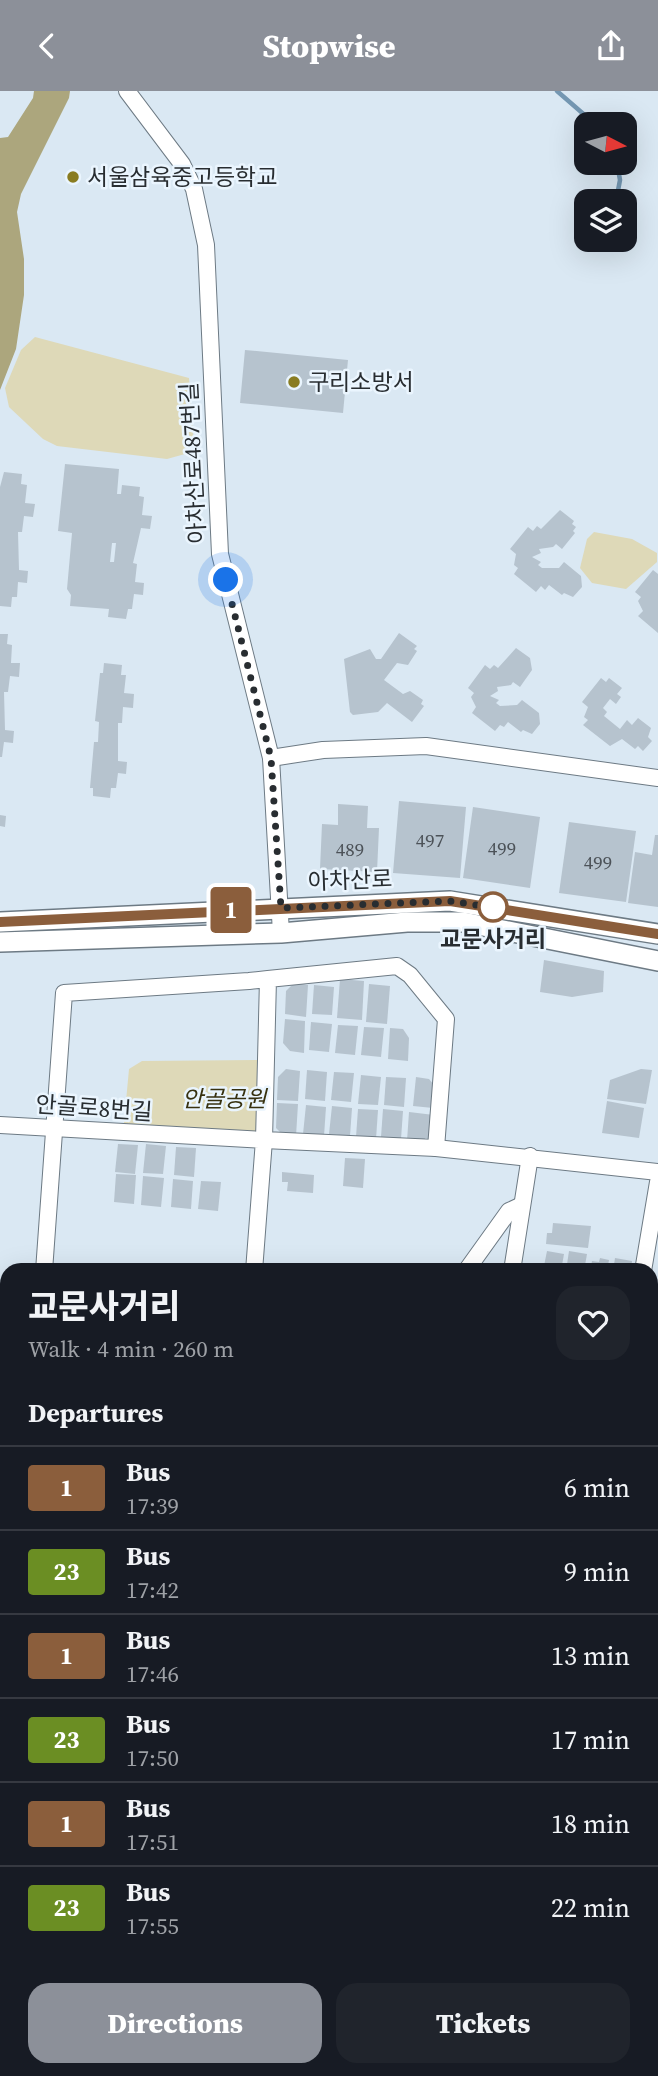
<!DOCTYPE html>
<html lang="en">
<head>
<meta charset="utf-8">
<style>
	:root { --surface:#171b24; --page:#20242c; --text:#f1f3f6; --muted:#9ea1a6; --line:#363941; --accent:#8c9099 }
	body { margin:0; font-family:"Source Serif 4","Noto Sans KR",serif; background:var(--page); color:var(--text); height:100vh; display:flex; flex-direction:column; font-size:26px; white-space:nowrap }
	* { box-sizing:border-box; margin:0 }
	p { font-size:23px; color:var(--muted) }
	.icon { flex:none; width:38px; height:38px; fill:none; stroke:currentColor; stroke-width:2; stroke-linecap:round; stroke-linejoin:round }
	.map { position:relative; flex:1; overflow:hidden }
	.sheet { position:absolute; left:0px; top:1172px; width:658px; height:814px; display:flex; flex-direction:column; background:var(--surface); border-radius:21px 21px 0 0; box-shadow:0 7px 28px #0002 }
	.sheet>* { flex:none }
	.badge { padding:0 14px; border-radius:5px; font-size:24px; line-height:46px }
	.needle { width:46px; rotate:96deg }
	.fabs { position:absolute; left:574px; top:21px; display:grid; gap:14px }
	.fabs a { display:grid; place-items:center; width:63px; height:63px; border-radius:14px; background:var(--surface); box-shadow:0 7px 28px #0002; font-size:35px }
	.you { position:absolute; width:35px; height:35px; margin:-18px; border:5px solid #fff; border-radius:50%; background:#1a73e8; box-shadow:0 0 0 10px #1a73e833 }
	.map>.badge { position:absolute; translate:-50% -50%; box-shadow:0 0 0 4px #fff }
	h2 { padding:0 28px; font-size:26px; line-height:63px }
	.round { display:grid; place-items:center; flex:none; width:74px; height:74px; border-radius:21px; background:var(--page) }
	.headline { display:flex; align-items:center; justify-content:space-between; height:119px; padding:0 28px }
	h1 { font-size:33px; font-weight:800; line-height:52px }
	.cta { display:flex; gap:14px; margin-top:auto; padding:14px 28px }
	.cta a { flex:1; height:80px; border-radius:21px; background:var(--accent); color:#fff; font-size:28px; font-weight:800; line-height:80px; text-align:center }
	.cta a+a { background:var(--page); color:var(--text) }
	ul { padding:0; list-style:none }
	li { display:flex; align-items:center; gap:21px; height:84px; padding:0 28px; border-top:2px solid var(--line) }
	li div { flex:1 }
	li b { display:block; font-size:26px }
	li em { font-style:normal }
	li .badge { min-width:77px; font-weight:700; text-align:center }
	header { display:flex; justify-content:space-between; align-items:center; height:91px; padding:0 28px; background:var(--accent); color:#fff; font-size:32px; font-weight:800 }
	.map>svg:first-child { display:block }
</style>
</head>
<body>
<header><svg class="icon" aria-label="back" viewBox="0 0 24 24"><path d="M15 5l-7 7 7 7"/></svg>Stopwise<svg class="icon" aria-label="share" viewBox="0 0 24 24"><path d="M12 15V3M7 8l5-5 5 5M5 13v7h14v-7"/></svg></header>
<div class="map">
<svg width="658" height="1985" viewBox="0 0 658 1985">
	<rect width="100%" height="100%" fill="#dae8f3"/>
	<g fill="#ded9b8">
		<path d="M35 246 189 287 194 354 185 363 167 368 57 355 43 348 9 316 5 297 21 259Z"/>
		<path d="M594 441 632 448 657 462V471L626 498 592 492 580 477 587 448Z"/>
		<path d="M266 969 264 1049 123 1042 129 978 142 970Z"/>
		<path d="M0 1306 7 1307V1482H0Z"/>
		<path d="M0 1678 7 1679V1720H0Z"/>
	</g>
	<path fill="#aca67d" d="M34 0H70L69 7 21 103 17 121 24 168V204L16 258 0 299V47L8 46 33 7Z"/>
	<g fill="none" stroke-linecap="round" stroke-linejoin="round">
		<g stroke="#7497b2" stroke-width="4.5">
			<path d="M557 0 595 33"/>
			<path d="M616 110 620 89 617 72"/>
			<path d="M624 149 627 158"/>
		</g>
	</g>
	<g fill="#b6c3ce" fill-rule="evenodd">
		<path d="M245 259 348 269 343 322 240 312Z"/>
		<path d="M65 373 119 378 117 403H121L122 394 140 396 139 405 144 406 142 424 152 425 150 438 141 437 133 472 137 473 135 491 144 492 143 504 134 503 132 518H128L126 528 108 526 109 518 70 515 71 504 67 498 72 442 58 440ZM112 452H116L114 471H110Z"/>
		<path d="M4 381 22 383 21 393 27 394 25 412 35 413 33 426 24 425 22 441H18L19 479 28 480 27 492 18 491 17 506H12L11 516 0 515V396Z"/>
		<path d="M560 419 574 430 572 433 576 436 573 440 575 442 562 458 556 453 553 456 539 458 541 462 532 466 541 471 538 474 542 477H559L564 471 581 485 582 496 573 506 564 502 562 504 549 494 545 499 541 495 536 501 514 483 518 477 514 474 516 463 510 458 528 436 533 440 537 435 541 438Z"/>
		<path d="M653 479 658 483V542L638 525 643 520 638 510 641 506 635 501Z"/>
		<path d="M399 542 417 555 414 558 417 560 408 574 397 572 384 589 403 603 410 600 423 609 421 613 424 615 412 631 387 612 378 621 353 624 350 621 344 568 370 558 376 568H381Z"/>
		<path d="M0 543H8L7 553 12 554 11 572H20L19 586 10 585 8 601H4L5 639 14 640 13 652 4 651 2 666H0Z"/>
		<path d="M516 557 530 567 532 579 520 596 513 591 511 594 497 596 498 600 490 605 499 609 496 612 500 615 517 614 522 609 539 622 540 633 532 643 523 639 521 641 508 631 504 636 500 634 495 640 472 622 476 616 471 606 474 602 468 597 485 574 490 578 494 574 498 577Z"/>
		<path d="M104 572 122 574 121 584H126L124 602 134 603 133 617 123 616 122 632H118V670L127 671 126 683 118 682 116 697H111L110 707 93 705V697H90L94 651H98L99 631 95 630 100 582H103Z"/>
		<path d="M601 587 606 591 609 587 622 597 617 603 621 606 616 613 610 608 603 617 607 621 604 625 620 638 627 629 632 634 638 627 651 637 648 646 652 650 643 660 638 655 635 658 622 648 610 655 583 634 588 629 584 626 588 616 582 611Z"/>
		<path d="M399 710 466 716 460 787 393 782Z"/>
		<path d="M338 713 368 715 367 737H379L377 781 320 778 322 733 338 734Z"/>
		<path d="M473 716 540 726 530 797 463 787Z"/>
		<path d="M0 724 6 725 5 736 0 735Z"/>
		<path d="M569 731 636 740 626 811 559 802Z"/>
		<path d="M655 744H658V816L628 812 635 761 652 764Z"/>
		<path d="M544 869 604 880 603 901 572 906 540 901Z"/>
		<path d="M340 888 364 890 362 929 337 927Z"/>
		<path d="M294 892 308 894 306 926 285 923 286 900Z"/>
		<path d="M369 893 390 895 387 933 366 931Z"/>
		<path d="M314 894 334 896 332 924 312 923Z"/>
		<path d="M285 928 305 930 304 962 290 960 283 952Z"/>
		<path d="M311 931 332 933 329 961 309 959Z"/>
		<path d="M338 934 358 935 355 964 335 962Z"/>
		<path d="M364 936 384 937 381 966 361 964Z"/>
		<path d="M390 937 403 938 409 947 408 970 388 968Z"/>
		<path d="M286 978 300 980 298 1010 277 1009 278 986Z"/>
		<path d="M641 978 652 979 646 1013 607 1008 610 989Z"/>
		<path d="M307 979 327 981 325 1010 305 1008Z"/>
		<path d="M334 981 354 982 351 1011 331 1009Z"/>
		<path d="M361 984 381 986 378 1014 358 1013Z"/>
		<path d="M386 986 406 987 404 1016 384 1014Z"/>
		<path d="M416 986 429 988 435 995 433 1017 413 1015Z"/>
		<path d="M607 1010 644 1017 639 1047 602 1042Z"/>
		<path d="M277 1012 298 1013 296 1045 283 1044 276 1037Z"/>
		<path d="M306 1014 326 1016 324 1045 303 1043Z"/>
		<path d="M332 1015 352 1017 350 1045 329 1043Z"/>
		<path d="M358 1018 378 1019 376 1048 356 1046Z"/>
		<path d="M383 1018 403 1020 401 1048 381 1046Z"/>
		<path d="M409 1021 434 1024 432 1047H425L424 1052 407 1050Z"/>
		<path d="M118 1053 138 1054 135 1083 115 1081Z"/>
		<path d="M146 1053 166 1055 163 1083 143 1082Z"/>
		<path d="M176 1056 196 1057 194 1086 174 1084Z"/>
		<path d="M345 1067 365 1068 363 1097 343 1095Z"/>
		<path d="M282 1081 314 1084 313 1102 287 1100 288 1091H282Z"/>
		<path d="M116 1083 136 1084 134 1113 114 1111Z"/>
		<path d="M143 1085 164 1087 161 1116 141 1114Z"/>
		<path d="M173 1088 193 1090 191 1118 171 1116Z"/>
		<path d="M201 1090 221 1091 218 1120 198 1118Z"/>
		<path d="M553 1132 591 1135 588 1157 546 1153 547 1142H552Z"/>
		<path d="M547 1160 564 1163 561 1180H543Z"/>
		<path d="M569 1160 587 1163 584 1180H566Z"/>
		<path d="M600 1167 609 1169 607 1180H590L592 1170 599 1171Z"/>
		<path d="M615 1167 632 1170 631 1180H613Z"/>
		<path d="M655 1193H658V1220L651 1219Z"/>
		<path d="M0 1537 7 1538V1653L0 1651Z"/>
		<rect x="0" y="1725" width="7" height="87"/>
		<path d="M0 1830 7 1831V1858L0 1857Z"/>
		<path d="M0 1860 7 1861V1888L0 1887Z"/>
		<path d="M0 1894 7 1895 6 1923H0Z"/>
		<path d="M0 1926 7 1927V1949L0 1950Z"/>
	</g>
	<g fill="none" stroke-linecap="round" stroke-linejoin="round">
		<defs>
			<g id="minor">
				<path d="M127 0 182 73 194 98 206 154 220 463 271 667 281 842"/>
				<path d="M271 667 323 659 426 655 658 687"/>
				<path d="M0 1034 264 1049 254 1180"/>
				<path d="M436 1057 658 1081"/>
				<path d="M44 1180 64 902 249 890 268 888 397 875 410 884 446 928 436 1057 264 1049 268 888"/>
				<path d="M466 1180 509 1120 522 1114"/>
				<path d="M512 1180 530 1065"/>
				<path d="M643 1180 658 1091"/>
				<path d="M0 1274H7"/>
				<path d="M651 1357 658 1358"/>
				<path d="M0 1516 7 1517"/>
				<path d="M651 1603 658 1604"/>
				<path d="M651 1686 658 1683"/>
				<path d="M651 1723 658 1719"/>
				<path d="M0 1820 7 1821"/>
				<path d="M651 1893 658 1892"/>
				<path d="M0 1969 7 1968"/>
				<path d="M21 1979 22 1985"/>
				<path d="M244 1985 264 1979"/>
				<path d="M301 1985 303 1979"/>
				<path d="M509 1985 510 1979"/>
			</g>
			<g id="major">
				<path d="M0 831 450 810 658 843"/>
				<path d="M0 851 281 842 407 831H463L658 870"/>
			</g>
		</defs>
		<use href="#minor" stroke="#6d7a84" stroke-width="18"/>
		<use href="#major" stroke="#6d7a84" stroke-width="22"/>
		<use href="#minor" stroke="#fff" stroke-width="16"/>
		<use href="#major" stroke="#fff" stroke-width="19"/>
	</g>
	<g fill="none" stroke-linecap="round" stroke-linejoin="round">
		<defs>
			<path id="line" d="M0 831 450 810 658 843"/>
		</defs>
		<use href="#line" stroke="#fff" stroke-width="16"/>
		<use href="#line" stroke="#8b5e3c" stroke-width="10"/>
		<path stroke="#282d31" stroke-width="7" stroke-dasharray="0 12.6" d="M226 489 271 667 281 817 450 810 502 818 493 816"/>
	</g>
	<g fill="#897c21" stroke="#eaf5fe" stroke-width="2.5">
		<circle cx="73" cy="86" r="7"/>
		<circle cx="294" cy="291" r="7"/>
	</g>
	<circle fill="#fff" stroke="#8b5e3c" stroke-width="3.5" cx="493" cy="816" r="14"/>
	<g text-anchor="middle" stroke-width="5" stroke-linejoin="round" paint-order="stroke">
		<g font-size="19" fill="#4c5258">
			<text x="430" y="756">497</text>
			<text x="502" y="764">499</text>
			<text x="350" y="765">489</text>
			<text x="598" y="778">499</text>
		</g>
		<g font-size="23" fill="#282d31" stroke="#eaf5fe" text-anchor="start">
			<text x="87" y="94">서울삼육중고등학교</text>
			<text x="308" y="299">구리소방서</text>
		</g>
		<g font-size="23" fill="#282d31" stroke="#eaf5fe">
			<text transform="translate(193 372) rotate(-93)" y="8">아차산로487번길</text>
			<text transform="translate(350 789) rotate(-2)" y="8">아차산로</text>
			<text transform="translate(94 1017) rotate(4)" y="8">안골로8번길</text>
		</g>
		<g font-size="23" font-weight="bold" fill="#282d31" stroke="#eaf5fe">
			<text x="493" y="856">교문사거리</text>
		</g>
		<g font-size="23" font-style="italic" fill="#37310f" stroke="#eaf5fe">
			<text x="224" y="1016">안골공원</text>
		</g>
	</g>
</svg>
<div class="fabs">
<a><svg class="needle" viewBox="-14 -14 28 28"><path d="M0-13l5 13h-10z" fill="#e53935"/><path d="M0 13l5-13h-10z" fill="#9ea1a6"/></svg></a>
<a><svg class="icon" aria-label="layers" viewBox="0 0 24 24"><path d="M12 4l9 5-9 5-9-5zM3 14l9 5 9-5"/></svg></a>
</div>
<div class="you" style="left:226px;top:489px"></div>
<b class="badge" style="left:231px;top:819px;background:#8b5e3c;color:#fff">1</b>
<section class="sheet">
<div class="headline"><div><h1>교문사거리</h1><p>Walk · 4 min · 260 m</p></div><a class="round"><svg class="icon" aria-label="heart" viewBox="0 0 24 24"><path d="M12 20l-8-8c-3-5 5-10 8-4 3-6 11-1 8 4z"/></svg></a></div>
<h2>Departures</h2>
<ul>
<li><span class="badge" style="background:#8b5e3c;color:#fff">1</span><div><b>Bus</b><p>17:39</p></div><em>6 min</em></li>
<li><span class="badge" style="background:#6b8e23;color:#fff">23</span><div><b>Bus</b><p>17:42</p></div><em>9 min</em></li>
<li><span class="badge" style="background:#8b5e3c;color:#fff">1</span><div><b>Bus</b><p>17:46</p></div><em>13 min</em></li>
<li><span class="badge" style="background:#6b8e23;color:#fff">23</span><div><b>Bus</b><p>17:50</p></div><em>17 min</em></li>
<li><span class="badge" style="background:#8b5e3c;color:#fff">1</span><div><b>Bus</b><p>17:51</p></div><em>18 min</em></li>
<li><span class="badge" style="background:#6b8e23;color:#fff">23</span><div><b>Bus</b><p>17:55</p></div><em>22 min</em></li>
</ul>
<div class="cta"><a>Directions</a><a>Tickets</a></div>
</section>
</div>
</body>
</html>
